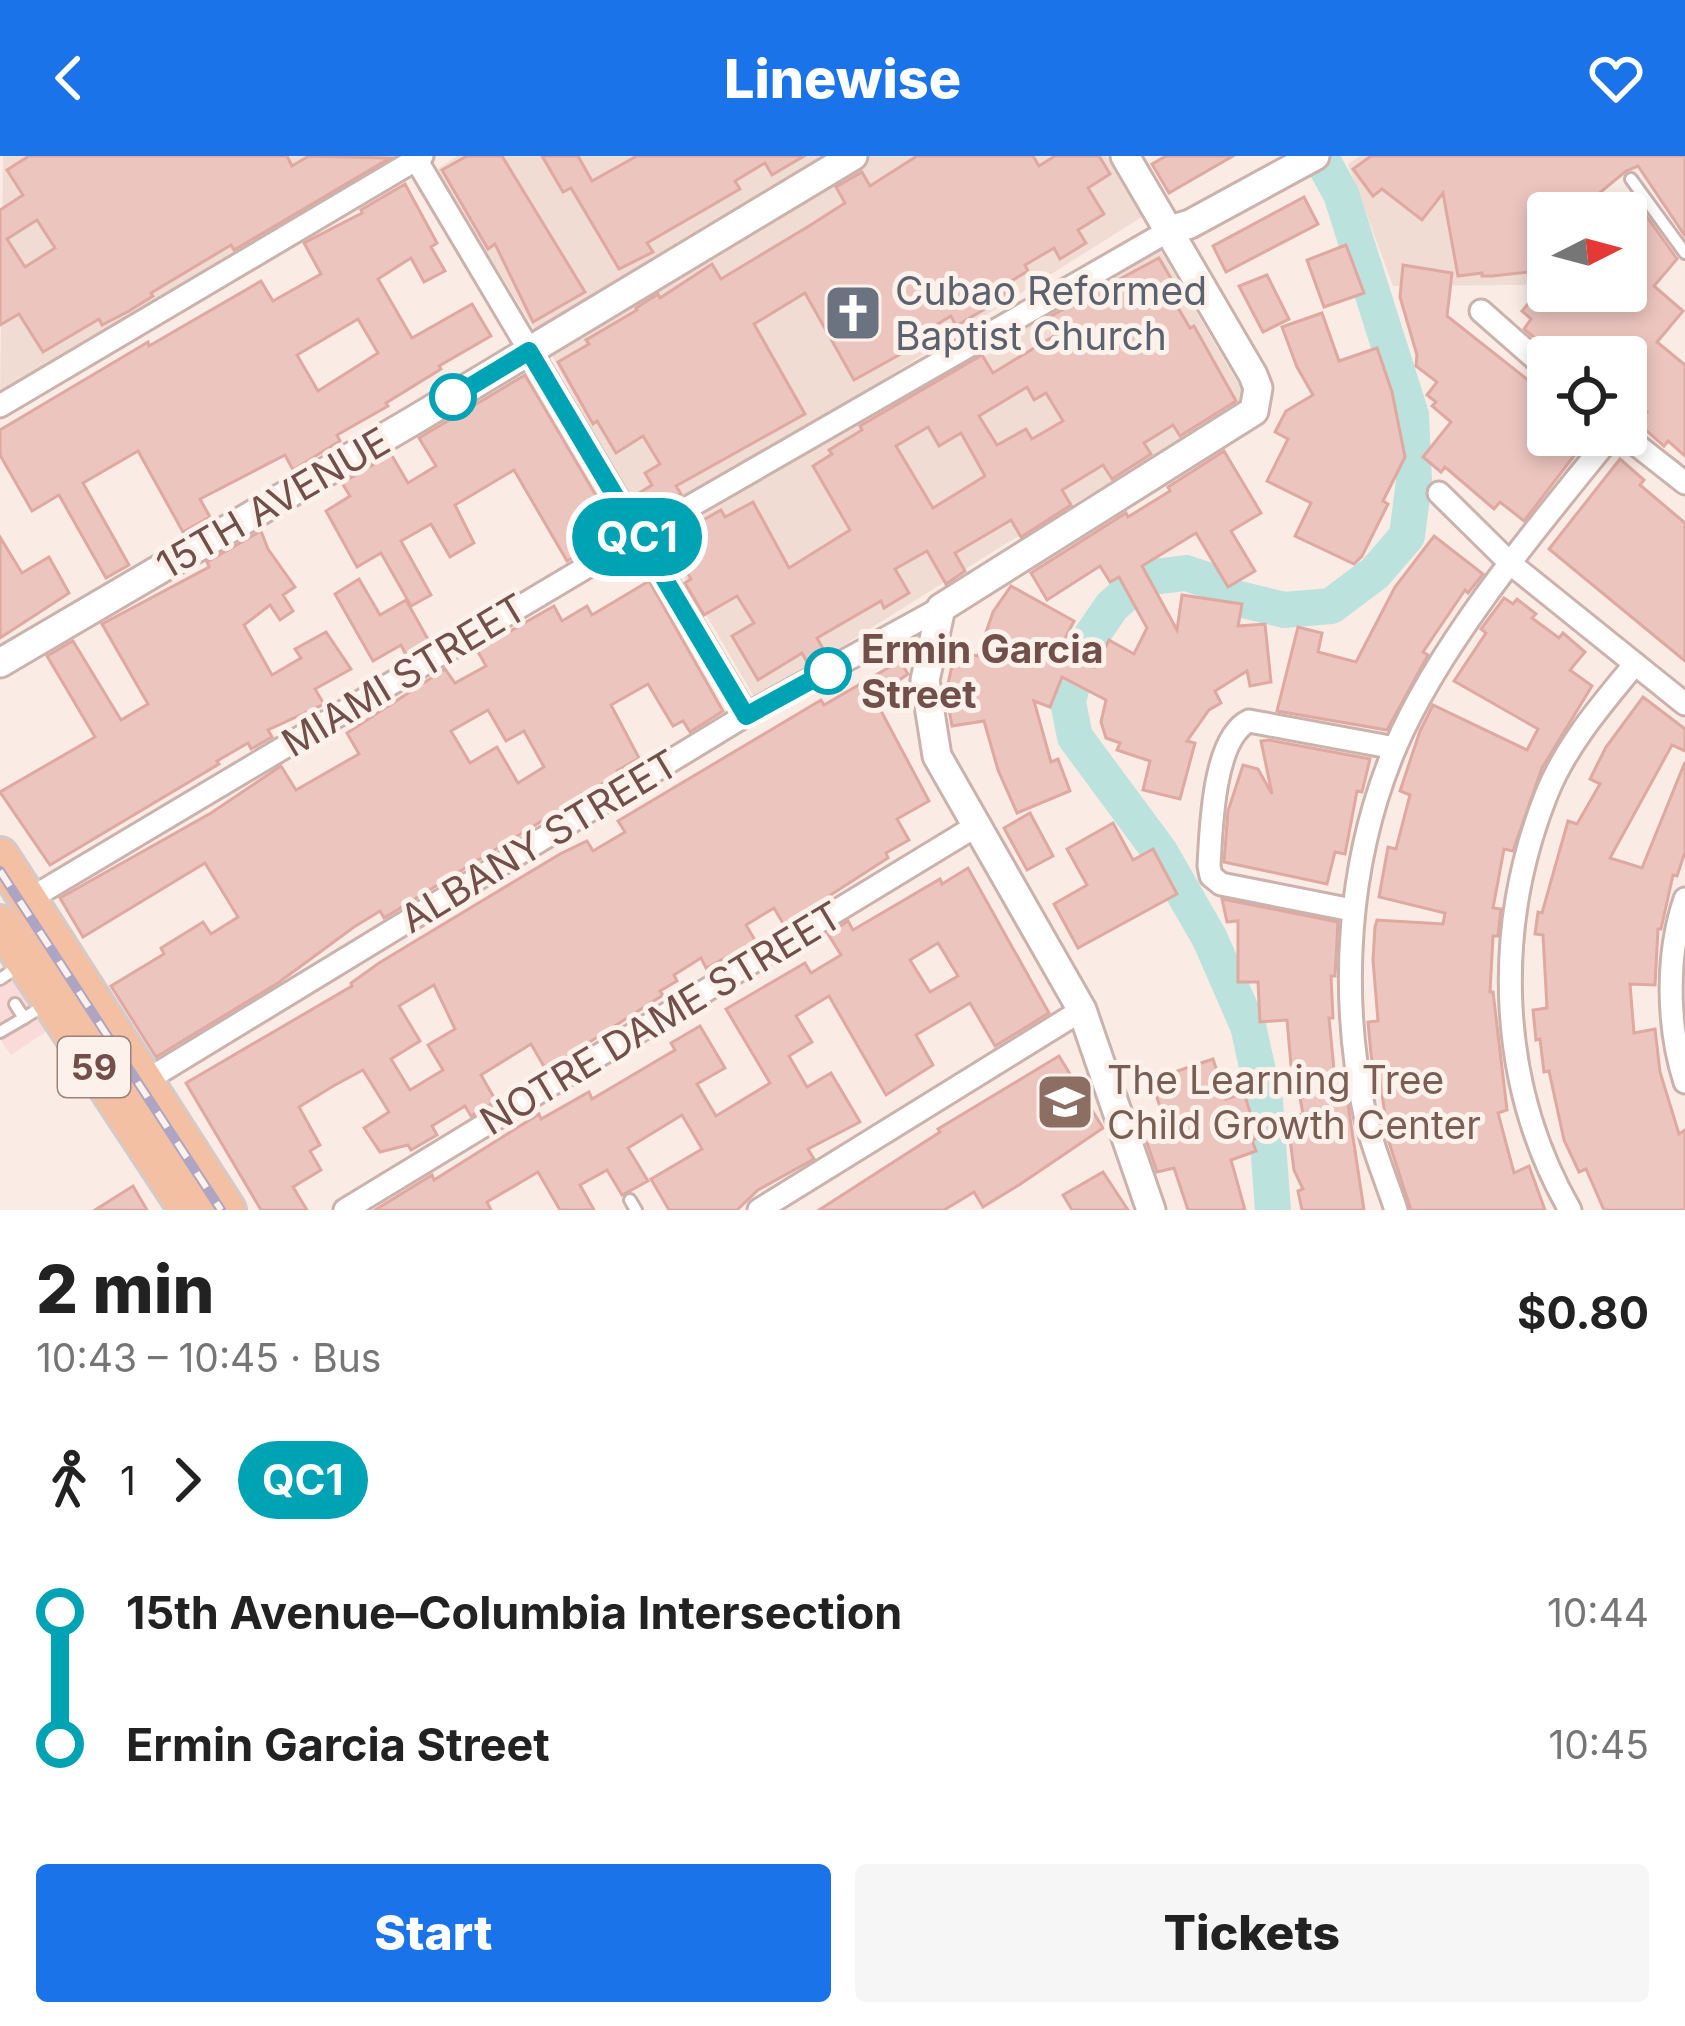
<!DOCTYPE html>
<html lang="en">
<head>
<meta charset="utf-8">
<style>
	:root { --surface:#fff; --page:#f6f6f6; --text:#222; --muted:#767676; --accent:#1a73e8 }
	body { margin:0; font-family:Inter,sans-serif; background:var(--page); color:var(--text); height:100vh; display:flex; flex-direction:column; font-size:45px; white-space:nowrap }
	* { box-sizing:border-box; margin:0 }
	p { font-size:39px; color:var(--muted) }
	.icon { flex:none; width:66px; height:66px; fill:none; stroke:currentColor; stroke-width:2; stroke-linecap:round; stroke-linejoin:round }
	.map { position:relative; height:1054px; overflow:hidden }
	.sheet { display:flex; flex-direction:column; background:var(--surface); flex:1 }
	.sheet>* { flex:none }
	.badge { padding:0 24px; border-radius:39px; font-size:42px; line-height:78px }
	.needle { width:78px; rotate:84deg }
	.tools { position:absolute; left:1527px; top:36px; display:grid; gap:24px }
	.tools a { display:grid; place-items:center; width:120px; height:120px; border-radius:12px; background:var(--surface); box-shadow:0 6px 18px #0003; font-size:60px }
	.map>.badge { position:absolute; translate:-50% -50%; box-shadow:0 0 0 6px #fff }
	.legs { display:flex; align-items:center; gap:18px; height:132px; padding:0 36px; font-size:39px }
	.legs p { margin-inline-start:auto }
	.summary { display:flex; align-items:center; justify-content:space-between; height:204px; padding:0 36px }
	h1 { font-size:66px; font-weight:800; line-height:90px }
	.action { display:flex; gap:24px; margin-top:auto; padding:24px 36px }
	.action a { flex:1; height:138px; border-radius:12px; background:var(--accent); color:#fff; font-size:48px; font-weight:800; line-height:138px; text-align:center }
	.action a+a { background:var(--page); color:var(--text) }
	ul { padding:0 36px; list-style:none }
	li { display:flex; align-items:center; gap:42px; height:132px; font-size:45px }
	li i { display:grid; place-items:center; width:18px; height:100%; margin:0 15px; background:currentColor }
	li i::after { content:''; width:30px; height:30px; margin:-15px; border:9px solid; border-radius:50%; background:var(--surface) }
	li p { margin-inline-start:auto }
	li:first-child i { background:linear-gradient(#0000 50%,currentColor 0) }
	li:last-child i { background:linear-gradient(currentColor 50%,#0000 0) }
	header { display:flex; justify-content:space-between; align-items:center; height:156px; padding:0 36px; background:var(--accent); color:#fff; font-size:54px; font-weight:800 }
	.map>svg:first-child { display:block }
</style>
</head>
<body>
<header><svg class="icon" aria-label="back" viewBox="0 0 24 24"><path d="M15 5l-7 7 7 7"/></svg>Linewise<svg class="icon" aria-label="heart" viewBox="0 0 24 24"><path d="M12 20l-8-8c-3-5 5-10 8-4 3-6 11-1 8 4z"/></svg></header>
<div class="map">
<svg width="1685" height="1054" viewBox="0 0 1685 1054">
	<rect width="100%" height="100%" fill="#faece5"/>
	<g fill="#f1dcd4">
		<path d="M3 0H402L0 242Z"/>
		<path d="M457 0H829L534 173 436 14Z"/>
		<path d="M868 0H1106L1142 61 644 374 549 194Z"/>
		<path d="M1360 0H1487L1548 109 1533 129 1393 130 1348 8Z"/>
		<path d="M1159 92 1248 245 999 392 756 544 662 383Z"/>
	</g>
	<path fill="#fadbda" d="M15 810 56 869 11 899 0 883V820Z"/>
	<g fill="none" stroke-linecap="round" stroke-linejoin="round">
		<path stroke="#bbe2dd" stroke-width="36" d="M1273 1054 1265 946 1248 870 1210 783 1160 696 1075 581 1068 546 1079 498 1112 450 1144 422 1186 417 1213 426 1231 441 1284 454 1331 450 1375 417 1407 380 1414 325 1411 259 1341 38 1320 0"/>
	</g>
	<g fill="#edc5bf" stroke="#dfa8a1" stroke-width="3" fill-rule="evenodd">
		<path d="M29 0H287L292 10 309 0 390 2 234 94 231 89 151 137 153 140 129 155 102 169 99 163 43 196 19 158 0 169V54L23 39 7 14ZM37 64 55 92 25 111 7 83Z"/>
		<path d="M467 0H502L585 136 533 166 495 88 488 93 442 14Z"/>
		<path d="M542 0H578L592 25 637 0H804L772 19 765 7 735 25 740 33 647 87 653 96 619 113 571 32 563 36Z"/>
		<path d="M917 0H1033L1039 10 1055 0H1099L1110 18 1088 32 1104 58 1078 74 1086 87 1060 103 1054 92 1025 109 1028 115 1001 131 1007 140 956 170 951 160 922 177 926 184 854 224 805 137 754 168 805 258 676 330 681 338 645 359 634 340 652 329 645 317 660 308 643 280 616 297 597 265 593 268 558 206 589 188 586 184 637 154 636 152 658 138 660 142 712 108 721 123 809 70 845 47 836 31 862 16 870 30Z"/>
		<path d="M1166 0H1233L1169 37 1152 8Z"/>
		<path d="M1371 0H1685V80L1638 10 1626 15 1597 39 1619 57H1548V114L1492 120H1482V117L1458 120 1443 37 1422 64 1382 33 1373 40 1353 13Z"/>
		<path d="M405 28 437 87 431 91 445 115 424 126 411 102 378 123 412 182 472 148 491 180 439 210 441 213 386 247 388 250 337 279 340 285 293 314 285 299 200 343 210 361 183 376 138 295 83 327 129 409 106 422 59 339 32 355 0 299V274L148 186 149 190 261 125 273 145 321 118 304 87 362 57 361 54ZM358 163 378 197 318 235 297 199Z"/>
		<path d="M1304 41 1318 68 1226 116 1213 90Z"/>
		<path d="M1647 61 1677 103 1654 130 1683 155 1657 186 1685 209V300L1668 285 1664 290 1638 267 1647 256 1626 239V201H1558L1524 173 1531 163 1522 155 1539 135H1626V85Z"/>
		<path d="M1346 89 1364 137 1324 151 1307 104Z"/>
		<path d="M1159 102 1182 141 1174 145 1190 172 1194 170 1236 245 1180 280 1173 269 1144 287 1151 298 1112 323 1103 309 1062 334 1071 349 1021 381 1011 364 955 397 965 415 946 428 927 395 895 413 909 437 884 452 881 445 817 482 826 498 808 508 802 497 758 524 732 480 754 467 737 440 704 459 685 427 691 423 668 384 721 354 725 361 753 346 789 412 850 374 813 310 832 298 829 294 862 274 860 270 982 199 993 217 1059 177 1049 161ZM1027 231 1034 244 1046 237 1063 265 1032 283 1026 273 997 289 979 260ZM928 271 939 290 961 277 985 320 933 352 896 290Z"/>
		<path d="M1403 109 1452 117 1447 160 1542 235 1536 243 1548 252V279H1590L1524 365 1500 346 1494 353 1445 311 1441 316 1423 301 1451 266 1432 250 1436 246 1427 239 1437 226 1416 210 1417 199 1400 141Z"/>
		<path d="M1267 119 1289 163 1263 176 1239 130Z"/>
		<path d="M1322 157 1339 205 1377 192 1392 236 1405 301 1383 345 1388 348 1362 400 1354 408 1295 380 1311 347 1267 325 1288 283 1275 276 1286 255 1313 239 1297 211 1282 171Z"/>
		<path d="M525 219 617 375 567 405 514 314 455 349 474 387 450 401 431 368 401 385 431 439 411 450 381 397 357 411 326 355 350 340 342 327 391 298 408 327 436 310 419 282Z"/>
		<path d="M1224 295 1261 357 1231 375 1255 415 1228 431 1196 377 1142 410 1177 474 1182 439 1242 448 1238 470 1265 468 1271 526 1250 530 1247 515 1215 535 1221 547 1209 554 1187 585 1195 587 1180 643 1143 634 1150 605 1117 594 1120 587 1106 582 1101 566 1106 544 1062 521 1050 551 1034 545 1051 606 1058 603 1070 635 1017 657 998 614 984 565 952 570 946 537 955 496 978 500 993 456 1011 430 1074 465 1058 496 1095 511 1109 484 1134 498 1147 472 1119 421 1110 426 1100 410 1047 444 1031 417 1126 357 1128 361 1170 335 1168 331Z"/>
		<path d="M1620 303 1644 324 1640 329 1685 367V505L1549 393Z"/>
		<path d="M261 375 268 393 295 431 283 439 293 455 280 464 270 449 244 469 272 519 301 502 295 493 326 476 351 513 315 533 324 548 268 574 272 581 251 593 248 587 217 605 219 608 50 709 0 636 95 581 47 500 73 485 121 564 148 548 102 468 209 411 207 406Z"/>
		<path d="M1434 380 1483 418 1468 437 1465 434 1423 496 1428 499 1387 574 1277 555 1298 471 1322 477 1318 496 1356 506 1395 431Z"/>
		<path d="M0 381 22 417 49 401 69 437 0 482Z"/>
		<path d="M359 423 380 459 406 444 430 487 407 501 401 489 373 505 335 438Z"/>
		<path d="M649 425 723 555 690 576 683 565 673 570 648 528 611 549 639 602 617 615 618 618 384 762 380 755 354 771 278 827 156 901 111 830 164 798 161 792 203 766 211 778 238 761 205 707 83 781 60 742 211 657 281 610 296 634 359 598 347 577 445 513 455 527 486 510 477 494 554 450 562 465 587 450 592 459ZM488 554 506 585 524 575 544 611 518 627 497 591 470 607 451 575Z"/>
		<path d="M1504 442 1513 448 1517 443 1536 458 1532 462 1559 482 1563 477 1585 496 1570 514 1592 530 1542 612 1513 695 1504 693 1493 752 1501 753 1498 780H1493L1490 836H1493L1507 954 1498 957 1514 1017 1529 1010 1545 1054H1411L1383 968 1386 965 1378 912H1373L1371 898 1368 866 1378 865 1373 804 1375 771 1377 764 1443 768 1445 757 1379 741 1388 691 1396 693 1410 639 1400 635 1420 575 1433 549 1527 594 1538 573 1454 525 1486 477 1481 473Z"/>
		<path d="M900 505 908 518 898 525 906 538 880 553 929 645 897 663 909 684 886 697 888 702 784 769 774 752 746 769 756 786 706 812 701 802 674 819 677 825 660 835 663 839 546 914 531 888 481 919 496 945 471 960 465 950 432 970 437 979 411 994 408 989 380 996 364 972 389 956 363 914 335 929 299 951 320 989 310 995 321 1014 293 1031 307 1054H261L186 927 352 830 351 827 379 807 560 698 587 685 593 695 625 676 618 665 821 544 824 549ZM434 829 455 873 428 889 443 914 410 934 391 903 420 885 399 850Z"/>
		<path d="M1643 541 1685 573V595L1672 589 1610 702 1642 712 1685 606V696L1677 720 1673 719 1661 773H1658L1655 829 1630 828 1634 877 1655 873 1660 916 1679 978 1685 974V1054H1604L1586 1013 1579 1016 1564 984 1549 915 1544 916 1540 883 1536 884 1533 854 1547 852 1543 779 1535 778 1538 756 1542 757 1568 665 1577 668 1600 628 1590 623 1606 591Z"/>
		<path d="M1269 584 1370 603 1362 636 1357 635 1345 698 1335 696 1327 728 1224 706 1228 655 1243 609 1258 613 1272 638 1261 585Z"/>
		<path d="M1030 657 1053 700 1027 714 1004 672Z"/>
		<path d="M1113 667 1133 704 1153 693 1177 738 1078 792 1054 748 1087 729 1067 693Z"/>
		<path d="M968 712 1049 857 995 890 970 847 916 879 933 909 886 939 829 840 796 860 812 886 789 900 807 931 831 917 860 966 808 993 814 1003 758 1034 737 1054H669L651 1023 702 993 682 959 628 992 648 1025 622 1039 607 1014 580 1029 594 1054H560L538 1016 487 1046 491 1054H375L432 1019 434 1024 539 958 541 963 589 936 592 943 675 894 671 887 700 870 725 912 697 928 716 960 770 927 726 853 805 807 811 817 841 799 828 778 848 765 853 774 940 723 942 728ZM938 787 958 820 930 836 910 804Z"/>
		<path d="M1222 743 1338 766 1335 820H1331L1333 862H1329L1334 914 1337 937 1346 935 1364 1054H1302L1298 1035 1303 1033 1294 1014 1288 967 1297 965V959L1303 958 1300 942 1307 941 1303 908 1291 909 1287 864 1260 866 1258 826H1238V765L1227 766Z"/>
		<path d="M1059 900 1103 972 1019 1029 983 1051 974 1036 944 1054H819L940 976 938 973Z"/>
		<path d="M1213 903 1226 943 1244 937 1258 982 1252 984 1256 995 1231 1004 1245 1054H1188L1174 1012 1157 1016 1146 984 1169 977 1151 924Z"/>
		<path d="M1103 1016 1128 1054H1072L1063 1039Z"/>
		<path d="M133 1030 147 1054H95Z"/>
	</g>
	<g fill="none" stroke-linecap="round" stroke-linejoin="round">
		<defs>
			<g id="service">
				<path d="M1631 23 1685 97"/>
				<path d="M0 823 22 808"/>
				<path d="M15 848 24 862 48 847"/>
				<path d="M0 876 24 862"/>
				<path d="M630 1044 636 1054"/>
			</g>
			<g id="minor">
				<path d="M414 0 746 559"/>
				<path d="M1481 155 1548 214"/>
				<path d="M0 250 422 0"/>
				<path d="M1624 279 1685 327"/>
				<path d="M1439 337 1511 408 1685 548"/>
				<path d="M1685 743C1666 799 1667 870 1685 926"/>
				<path d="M28 744 637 381 1170 74"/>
				<path d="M1352 754 1221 728 1211 720 1209 710C1211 674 1213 582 1249 565L1395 592"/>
				<path d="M142 927 746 559 941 452"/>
				<path d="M345 1054 976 670"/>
				<path d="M759 1054 1082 854"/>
				<path d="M1396 1054C1386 1023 1372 991 1365 959 1339 839 1347 706 1395 592 1440 486 1539 369 1612 279"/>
				<path d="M1570 1054C1497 927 1493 772 1547 637 1567 588 1602 548 1635 508"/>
			</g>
			<g id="tertiary">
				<path d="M1125 0 1253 219 1258 232 1254 255 941 452 925 524 937 600 1082 854 1151 1054"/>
				<path d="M1170 74 1190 68 1315 0"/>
				<path d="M0 507 416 263 853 0"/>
			</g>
			<g id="primary">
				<path d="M0 700 227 1054"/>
				<path d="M0 768 188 1054"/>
			</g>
		</defs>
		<use href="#service" stroke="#cbb2ac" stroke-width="16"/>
		<use href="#minor" stroke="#cbb2ac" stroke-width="27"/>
		<use href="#tertiary" stroke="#cbb2ac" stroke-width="33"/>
		<use href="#primary" stroke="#d4cac9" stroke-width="42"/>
		<use href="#service" stroke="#fff" stroke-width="10"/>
		<use href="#minor" stroke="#fff" stroke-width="21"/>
		<use href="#tertiary" stroke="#fff" stroke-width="27"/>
		<use href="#primary" stroke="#f4c0a3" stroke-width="36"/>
		<defs>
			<path id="rail" d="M0 715 221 1054"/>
		</defs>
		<use href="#rail" stroke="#ada5c3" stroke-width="10"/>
		<use href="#rail" stroke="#fdf1eb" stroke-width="6" stroke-dasharray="18" stroke-linecap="butt"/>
	</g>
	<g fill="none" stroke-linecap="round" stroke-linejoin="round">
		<defs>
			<path id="line-1" d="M453 241 529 195 746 560 828 515"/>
		</defs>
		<use href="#line-1" stroke="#fff" stroke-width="27"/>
		<use href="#line-1" stroke="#00a3b4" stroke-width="18"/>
	</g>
	<defs>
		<symbol id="church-square" viewBox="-11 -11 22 22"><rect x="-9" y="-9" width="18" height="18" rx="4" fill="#6b7280" stroke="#fdf1eb"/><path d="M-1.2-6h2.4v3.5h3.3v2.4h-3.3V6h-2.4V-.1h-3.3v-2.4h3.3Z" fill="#fff"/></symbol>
		<symbol id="school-square" viewBox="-11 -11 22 22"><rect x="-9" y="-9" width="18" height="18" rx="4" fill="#8d6e63" stroke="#fdf1eb"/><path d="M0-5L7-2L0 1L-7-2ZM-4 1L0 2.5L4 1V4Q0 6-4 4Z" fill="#fff"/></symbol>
	</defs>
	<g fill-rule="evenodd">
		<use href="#church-square" x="820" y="124" width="66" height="66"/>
		<use href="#school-square" x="1032" y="913" width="66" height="66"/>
	</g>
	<g fill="#fff" stroke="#00a3b4" stroke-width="6">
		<circle cx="453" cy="241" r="21"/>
		<circle cx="828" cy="515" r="21"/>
	</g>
	<g text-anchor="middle" stroke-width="10" stroke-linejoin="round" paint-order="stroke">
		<rect fill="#fdf1eb" stroke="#9b807c" stroke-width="3" x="58" y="881" width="72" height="60" rx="9"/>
		<g font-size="36" font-weight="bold" fill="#71504c">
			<text x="94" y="924">59</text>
		</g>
		<g font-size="39" fill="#5b616d" stroke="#fdf1eb" text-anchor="start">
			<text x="895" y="149">Cubao Reformed<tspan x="895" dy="45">Baptist Church</tspan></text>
		</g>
		<g font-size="39" fill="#71504c" stroke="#fdf1eb">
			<text transform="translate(273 347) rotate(-30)" y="14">15TH AVENUE</text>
			<text transform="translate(404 519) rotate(-31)" y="14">MIAMI STREET</text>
			<text transform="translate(539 685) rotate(-31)" y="14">ALBANY STREET</text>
			<text transform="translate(661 862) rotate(-31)" y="14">NOTRE DAME STREET</text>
		</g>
		<g font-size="39" font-weight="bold" fill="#71504c" stroke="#fdf1eb" text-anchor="start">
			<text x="861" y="507">Ermin Garcia<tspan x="861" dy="45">Street</tspan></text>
		</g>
		<g font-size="39" fill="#785e54" stroke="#fdf1eb" text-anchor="start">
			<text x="1107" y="938">The Learning Tree<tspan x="1107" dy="45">Child Growth Center</tspan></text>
		</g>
	</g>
</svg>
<div class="tools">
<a><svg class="needle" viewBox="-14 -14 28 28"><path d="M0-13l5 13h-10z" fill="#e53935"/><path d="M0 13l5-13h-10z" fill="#767676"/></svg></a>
<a><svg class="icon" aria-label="locate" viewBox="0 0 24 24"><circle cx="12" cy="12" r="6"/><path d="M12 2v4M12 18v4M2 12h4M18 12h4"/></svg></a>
</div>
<b class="badge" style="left:637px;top:381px;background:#00a3b4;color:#fff">QC1</b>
</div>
<section class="sheet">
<div class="summary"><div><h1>2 min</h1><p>10:43 – 10:45 · Bus</p></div><b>$0.80</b></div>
<div class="legs"><svg class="icon" aria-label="walk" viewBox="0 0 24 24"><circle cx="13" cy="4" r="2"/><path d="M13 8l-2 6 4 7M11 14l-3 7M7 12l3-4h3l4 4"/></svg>1<svg class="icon" aria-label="forward" viewBox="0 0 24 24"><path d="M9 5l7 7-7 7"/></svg><b class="badge" style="background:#00a3b4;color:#fff">QC1</b></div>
<ul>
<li><i style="color:#00a3b4"></i><b>15th Avenue–Columbia Intersection</b><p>10:44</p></li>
<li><i style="color:#00a3b4"></i><b>Ermin Garcia Street</b><p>10:45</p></li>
</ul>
<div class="action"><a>Start</a><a>Tickets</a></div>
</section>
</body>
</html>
